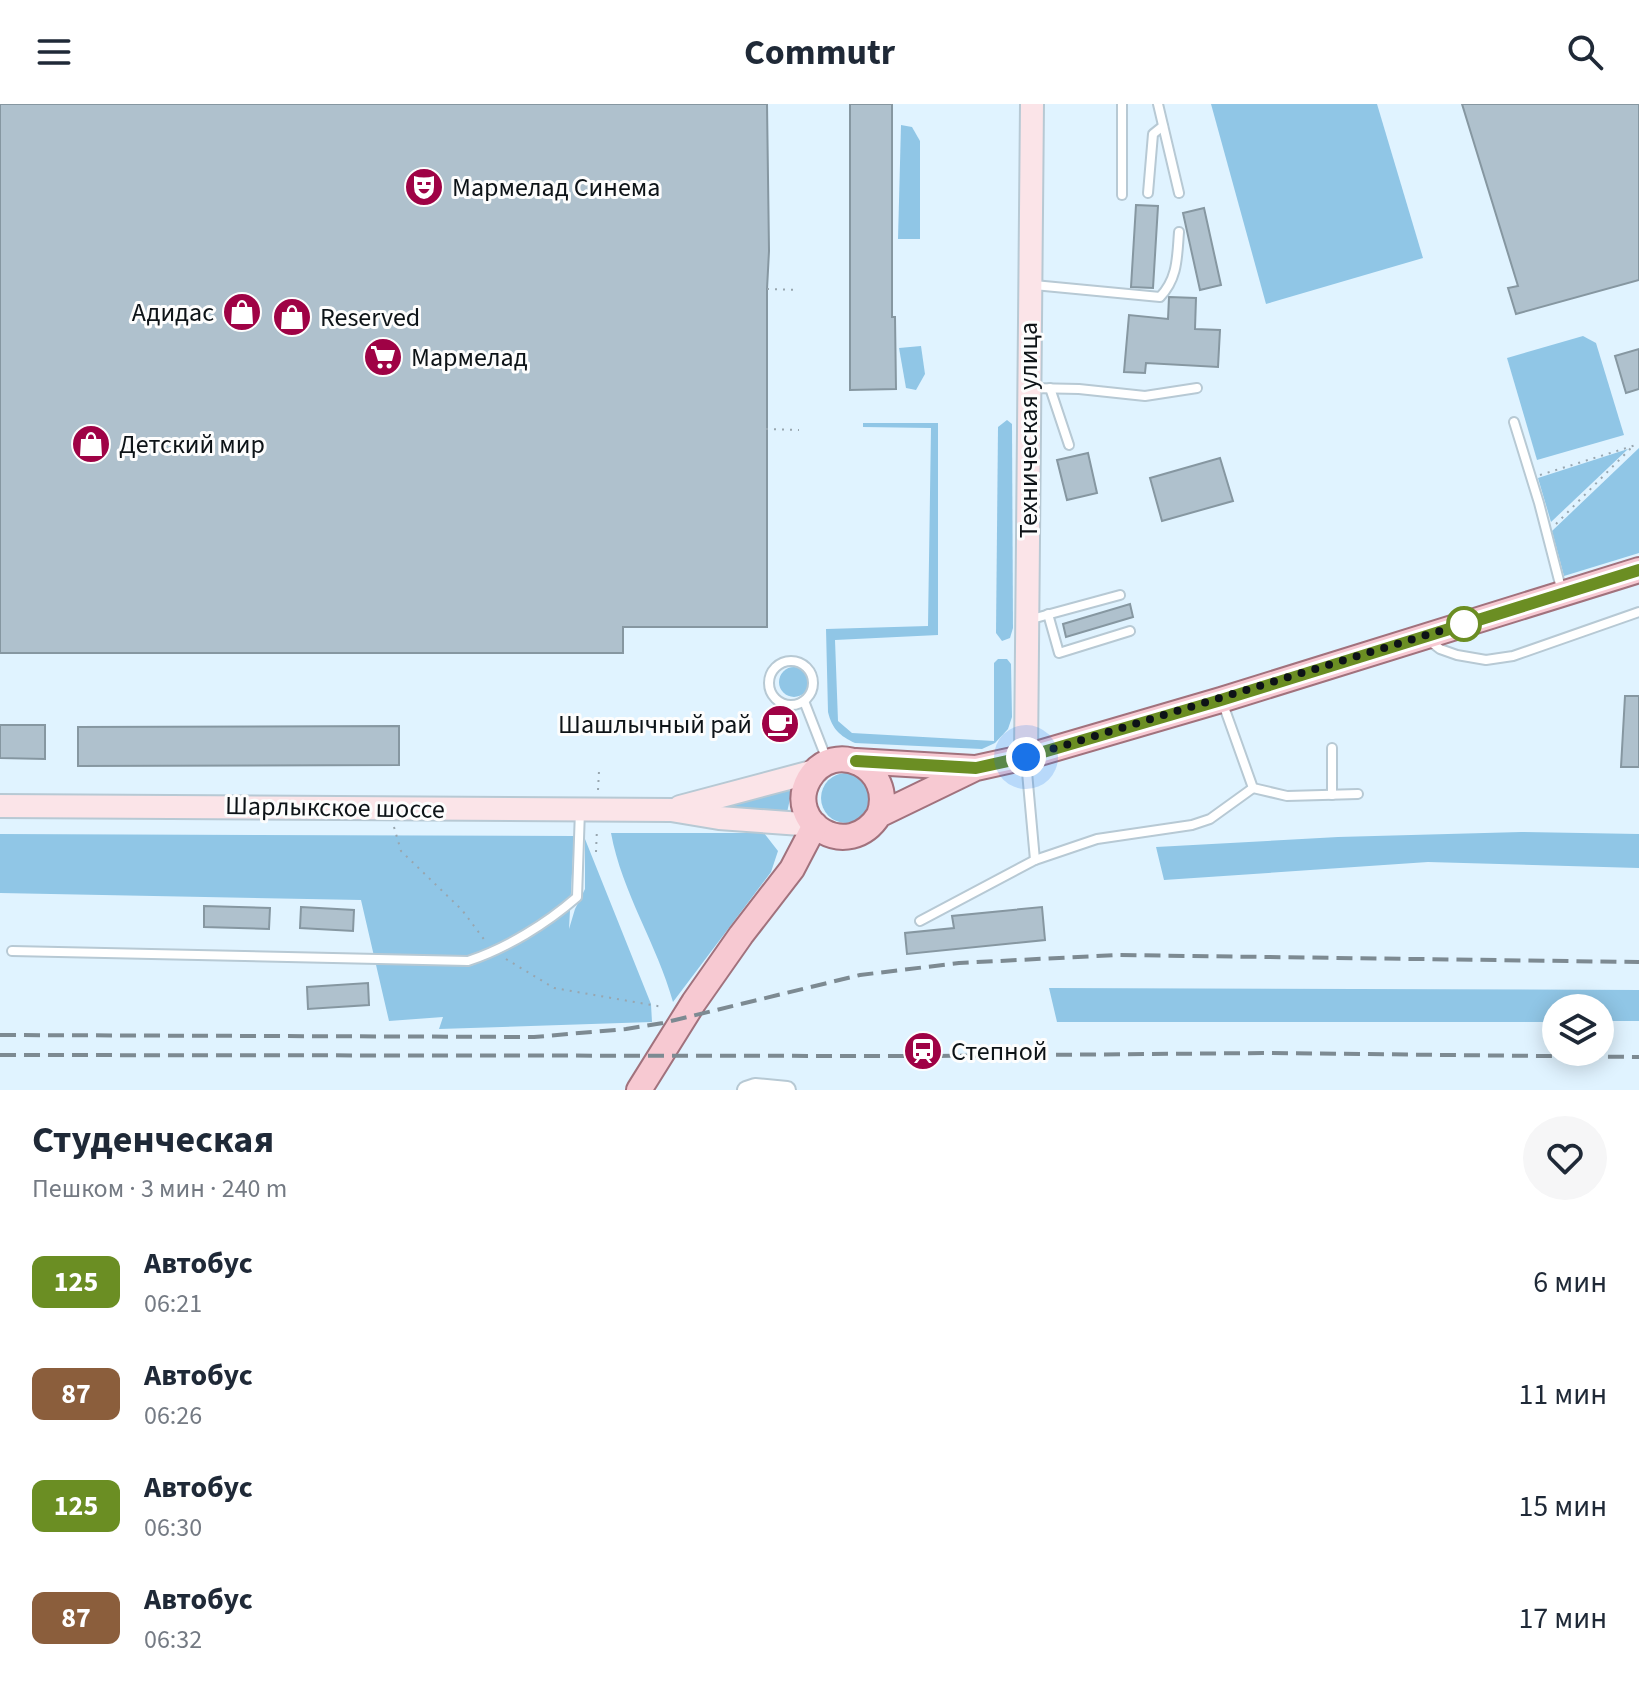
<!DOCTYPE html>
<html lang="ru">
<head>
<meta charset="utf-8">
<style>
	:root { --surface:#fff; --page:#f6f6f7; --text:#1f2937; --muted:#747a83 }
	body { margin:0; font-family:"Source Sans 3",sans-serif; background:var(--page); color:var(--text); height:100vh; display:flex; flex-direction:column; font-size:30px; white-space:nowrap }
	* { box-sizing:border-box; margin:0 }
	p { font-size:26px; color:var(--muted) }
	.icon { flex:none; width:44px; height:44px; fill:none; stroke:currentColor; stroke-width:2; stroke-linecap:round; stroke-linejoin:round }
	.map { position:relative; height:986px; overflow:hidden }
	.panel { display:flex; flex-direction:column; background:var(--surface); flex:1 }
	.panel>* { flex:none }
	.badge { padding:0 16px; border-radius:12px; font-size:28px; line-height:52px }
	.fabs { position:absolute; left:1542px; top:890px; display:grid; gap:16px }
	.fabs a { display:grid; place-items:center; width:72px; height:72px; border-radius:50%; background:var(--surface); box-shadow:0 4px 20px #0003; font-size:40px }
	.you { position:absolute; width:40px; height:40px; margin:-20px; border:6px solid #fff; border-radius:50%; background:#1a73e8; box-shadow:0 0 0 12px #1a73e833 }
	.map>.badge { position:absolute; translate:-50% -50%; box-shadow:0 0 0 4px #fff }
	.round { display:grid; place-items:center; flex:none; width:84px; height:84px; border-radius:42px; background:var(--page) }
	.headline { display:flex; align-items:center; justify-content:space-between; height:136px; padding:0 32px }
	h1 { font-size:38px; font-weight:700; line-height:60px }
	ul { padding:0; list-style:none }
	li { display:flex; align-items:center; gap:24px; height:112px; padding:0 32px }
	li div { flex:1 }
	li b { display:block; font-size:30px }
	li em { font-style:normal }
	li .badge { min-width:88px; font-weight:700; text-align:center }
	header { display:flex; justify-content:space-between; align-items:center; height:104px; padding:0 32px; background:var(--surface); font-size:36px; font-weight:700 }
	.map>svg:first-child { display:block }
</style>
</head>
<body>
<header><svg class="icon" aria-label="menu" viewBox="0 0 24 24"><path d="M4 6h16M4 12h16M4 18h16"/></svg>Commutr<svg class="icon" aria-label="search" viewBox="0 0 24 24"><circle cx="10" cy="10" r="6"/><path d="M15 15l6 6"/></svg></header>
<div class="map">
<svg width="1639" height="986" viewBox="0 0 1639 986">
	<rect width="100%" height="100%" fill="#e0f3ff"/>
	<g fill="#90c6e6">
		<path d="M1211 0H1377L1423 154 1266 200Z"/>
		<path d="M901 21 912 23 920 37V135H898Z"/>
		<path d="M1583 232 1596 239 1624 331 1537 356 1507 254Z"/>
		<path d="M921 242 925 270 916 286 906 284 899 244Z"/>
		<path d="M1007 316 1012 320 1013 524 1010 534 1002 537 996 529 998 323Z"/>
		<path d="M863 319H938V531L835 536 838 617 852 629 994 637V559L998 555H1007L1011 560 1012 613 1008 625 995 639 982 645 855 639C840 632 832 625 828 608L826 525 928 522 931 324 863 323Z"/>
		<path d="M1639 344V449L1564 472 1552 427Z"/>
		<path d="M1628 345 1551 418 1538 374Z"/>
		<circle cx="794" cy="578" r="15"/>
		<circle cx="846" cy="694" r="25"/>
		<path d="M793 681 786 713 722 702Z"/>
		<path d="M1521 728 1639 730V764L1428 758 1164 776 1156 743 1338 733Z"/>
		<path d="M611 729H764L778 747 771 768 673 898C657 840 622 789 611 729Z"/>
		<path d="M0 730 574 732 569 825 575 805 585 785V735L651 900 652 918 439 925 443 913 389 917 361 796 0 789Z"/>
		<path d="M1049 884 1639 886V917H1600V904H1556V918H1057Z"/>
	</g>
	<g fill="#afc1cd" stroke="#8697a1" stroke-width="2">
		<path d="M0 0H767L769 147 767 185V523H623V549H0Z"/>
		<path d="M850 0H892V213H895L896 285 850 286Z"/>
		<path d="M1462 0H1639V176L1516 210 1508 184 1518 182Z"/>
		<path d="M1136 101 1158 102 1153 184 1131 183Z"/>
		<path d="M1204 104 1221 181 1200 186 1183 109Z"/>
		<path d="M1169 193 1196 194 1195 225 1220 226 1218 263 1146 259 1145 269 1124 268 1129 211 1168 215Z"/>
		<path d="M1639 245V285L1626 289 1615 252Z"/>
		<path d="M1088 349 1097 389 1067 396 1057 356Z"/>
		<path d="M1220 354 1233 397 1162 417 1150 374Z"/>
		<path d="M1130 500 1133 513 1066 533 1063 520Z"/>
		<path d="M1625 592H1639V663H1621Z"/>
		<path d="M795 609V631L766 632V610Z"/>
		<path d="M0 621H45V655L0 654Z"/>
		<path d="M399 622V661L78 662V623Z"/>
		<path d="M204 802 270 804 269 825 204 823Z"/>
		<path d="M301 803 354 806 353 827 300 824Z"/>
		<path d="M1042 803 1045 836 907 850 905 829 954 824 952 812Z"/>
		<path d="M368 879 369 901 308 905 307 883Z"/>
	</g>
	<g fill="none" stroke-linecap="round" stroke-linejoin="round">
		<defs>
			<g id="lane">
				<path d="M1158 0 1179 89"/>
				<path d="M1148 89 1153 30 1163 22"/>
				<path d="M1122 91V0"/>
				<path d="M1034 181 1160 193C1178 174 1177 153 1179 128"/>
				<path d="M1031 284 1079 285 1145 292 1197 284"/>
				<path d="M1050 284 1069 341"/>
				<path d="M1514 318 1539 399 1562 488"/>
				<path d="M1048 510 1059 549 1130 527"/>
				<path d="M1028 516 1120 491"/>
				<path d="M1427 535 1440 545 1457 551 1486 556 1513 552 1639 508"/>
				<circle cx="791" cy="579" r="22"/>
				<path d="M804 597 827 656"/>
				<path d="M1223 600 1253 684 1287 692 1358 690"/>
				<path d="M1332 644V691"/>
				<path d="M1026 657 1035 756"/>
				<path d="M920 817 1035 756 1097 735 1192 721 1210 715 1253 684"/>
				<path d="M12 847 468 857C507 844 546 820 577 793L580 706"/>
			</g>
			<path id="street" d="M746 986 755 983 787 986"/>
			<g id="secondary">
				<path d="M1026 653 1032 0"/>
				<path d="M0 702 671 706 719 714 815 721"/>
				<path d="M680 703 815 667"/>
			</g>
			<g id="primary">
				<path d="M856 657 974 664"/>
				<path d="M879 711C896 664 834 633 809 675 784 719 849 759 879 711L976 664 1026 653 1221 596 1639 466"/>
				<path d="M639 986 694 898 741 831 792 765 815 721"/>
			</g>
		</defs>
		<use href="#lane" stroke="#b7c9d4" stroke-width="12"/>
		<use href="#street" stroke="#b7c9d4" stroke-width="20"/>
		<use href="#secondary" stroke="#b7c9d4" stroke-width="26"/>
		<use href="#primary" stroke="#a1727d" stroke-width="28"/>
		<g stroke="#98a6af" stroke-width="2" stroke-dasharray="2 6" stroke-linecap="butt">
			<path d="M767 185 799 186"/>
			<path d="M766 325 799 326"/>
			<path d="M1540 371 1639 340"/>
			<path d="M1556 420 1634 341"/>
			<path d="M598 686 599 667"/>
			<path d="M394 723 401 747 462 806 486 838"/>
			<path d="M596 748 597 724"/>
			<path d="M506 855 554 884 663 903"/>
		</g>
		<use href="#lane" stroke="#fff" stroke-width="8"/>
		<use href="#street" stroke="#fff" stroke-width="16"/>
		<use href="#secondary" stroke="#fbe4e8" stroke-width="22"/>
		<use href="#primary" stroke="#f7c9d2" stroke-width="24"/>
		<g stroke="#7d8a92" stroke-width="4" stroke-dasharray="16 8" stroke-linecap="butt">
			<path d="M0 931 534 933 626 925 663 919 860 871 959 859 1117 851 1639 858"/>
			<path d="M0 951 923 952 1263 949 1639 953"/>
		</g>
	</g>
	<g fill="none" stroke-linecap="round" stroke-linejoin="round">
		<defs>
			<path id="line" d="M856 657 976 664 1026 653 1221 596 1639 466"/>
		</defs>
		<use href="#line" stroke="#fff" stroke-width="18"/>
		<use href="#line" stroke="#6b8e23" stroke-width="12"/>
		<path stroke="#0d1317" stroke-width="8" stroke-dasharray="0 14.4" d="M1026 653 1466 519 1464 520"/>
	</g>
	<defs>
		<symbol id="theatre-disc" viewBox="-11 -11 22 22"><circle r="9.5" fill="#9f0245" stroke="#fdfdfd"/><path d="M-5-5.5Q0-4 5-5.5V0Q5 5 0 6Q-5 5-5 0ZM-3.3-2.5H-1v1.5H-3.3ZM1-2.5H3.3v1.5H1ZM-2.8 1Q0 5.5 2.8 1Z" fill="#fff"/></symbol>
		<symbol id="shop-disc" viewBox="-11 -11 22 22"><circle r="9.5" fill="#9f0245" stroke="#fdfdfd"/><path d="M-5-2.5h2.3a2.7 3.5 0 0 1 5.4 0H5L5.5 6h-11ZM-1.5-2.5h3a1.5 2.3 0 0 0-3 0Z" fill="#fff"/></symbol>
		<symbol id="supermarket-disc" viewBox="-11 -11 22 22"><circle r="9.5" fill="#9f0245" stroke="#fdfdfd"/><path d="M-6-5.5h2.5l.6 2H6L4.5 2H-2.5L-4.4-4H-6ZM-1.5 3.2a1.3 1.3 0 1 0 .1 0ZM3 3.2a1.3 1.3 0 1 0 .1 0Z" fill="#fff"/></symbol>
		<symbol id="cafe-disc" viewBox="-11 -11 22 22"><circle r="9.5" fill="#9f0245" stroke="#fdfdfd"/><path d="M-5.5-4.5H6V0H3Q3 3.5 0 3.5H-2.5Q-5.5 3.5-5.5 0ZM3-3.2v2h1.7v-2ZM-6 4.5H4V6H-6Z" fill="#fff"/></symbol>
		<symbol id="station-disc" viewBox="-11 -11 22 22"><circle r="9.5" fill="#9f0245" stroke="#fdfdfd"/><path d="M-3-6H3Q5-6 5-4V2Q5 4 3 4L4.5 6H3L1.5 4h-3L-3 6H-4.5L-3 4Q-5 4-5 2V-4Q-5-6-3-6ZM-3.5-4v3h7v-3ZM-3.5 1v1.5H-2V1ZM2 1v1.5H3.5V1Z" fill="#fff"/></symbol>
	</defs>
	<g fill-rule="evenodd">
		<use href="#theatre-disc" x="402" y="61" width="44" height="44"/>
		<use href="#shop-disc" x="220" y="186" width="44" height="44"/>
		<use href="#shop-disc" x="270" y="191" width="44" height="44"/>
		<use href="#supermarket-disc" x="361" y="231" width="44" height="44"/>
		<use href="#shop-disc" x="69" y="318" width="44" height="44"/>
		<use href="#cafe-disc" x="758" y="598" width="44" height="44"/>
		<use href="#station-disc" x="901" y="925" width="44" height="44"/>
	</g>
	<circle fill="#fff" stroke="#6b8e23" stroke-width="4" cx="1464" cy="520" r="16"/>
	<g text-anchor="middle" stroke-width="6" stroke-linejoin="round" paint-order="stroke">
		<g font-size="26" fill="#0d1317" stroke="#fdfdfd" text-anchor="start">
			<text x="452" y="92">Мармелад Синема</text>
			<text x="214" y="217" text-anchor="end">Адидас</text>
			<text x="320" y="222">Reserved</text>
			<text x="411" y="262">Мармелад</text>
			<text x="119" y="349">Детский мир</text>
			<text x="752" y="629" text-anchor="end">Шашлычный рай</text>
			<text x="951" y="956">Степной</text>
		</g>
		<g font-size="26" fill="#0d1317" stroke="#fdfdfd">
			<text transform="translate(1028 326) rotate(-90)" y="9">Техническая улица</text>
			<text transform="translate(335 703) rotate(1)" y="9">Шарлыкское шоссе</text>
		</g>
	</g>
</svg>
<div class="fabs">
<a><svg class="icon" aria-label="layers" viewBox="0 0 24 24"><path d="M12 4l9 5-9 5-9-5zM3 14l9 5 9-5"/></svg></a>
</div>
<div class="you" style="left:1026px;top:653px"></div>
</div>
<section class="panel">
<div class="headline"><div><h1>Студенческая</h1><p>Пешком · 3 мин · 240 m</p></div><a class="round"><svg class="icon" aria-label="heart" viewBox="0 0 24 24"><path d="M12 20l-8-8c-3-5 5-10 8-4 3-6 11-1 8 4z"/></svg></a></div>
<ul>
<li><span class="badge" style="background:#6b8e23;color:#fff">125</span><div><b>Автобус</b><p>06:21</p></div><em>6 мин</em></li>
<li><span class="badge" style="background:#8b5e3c;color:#fff">87</span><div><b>Автобус</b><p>06:26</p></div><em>11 мин</em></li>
<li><span class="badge" style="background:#6b8e23;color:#fff">125</span><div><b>Автобус</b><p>06:30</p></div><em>15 мин</em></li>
<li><span class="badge" style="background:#8b5e3c;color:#fff">87</span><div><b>Автобус</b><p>06:32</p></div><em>17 мин</em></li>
</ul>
</section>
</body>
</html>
